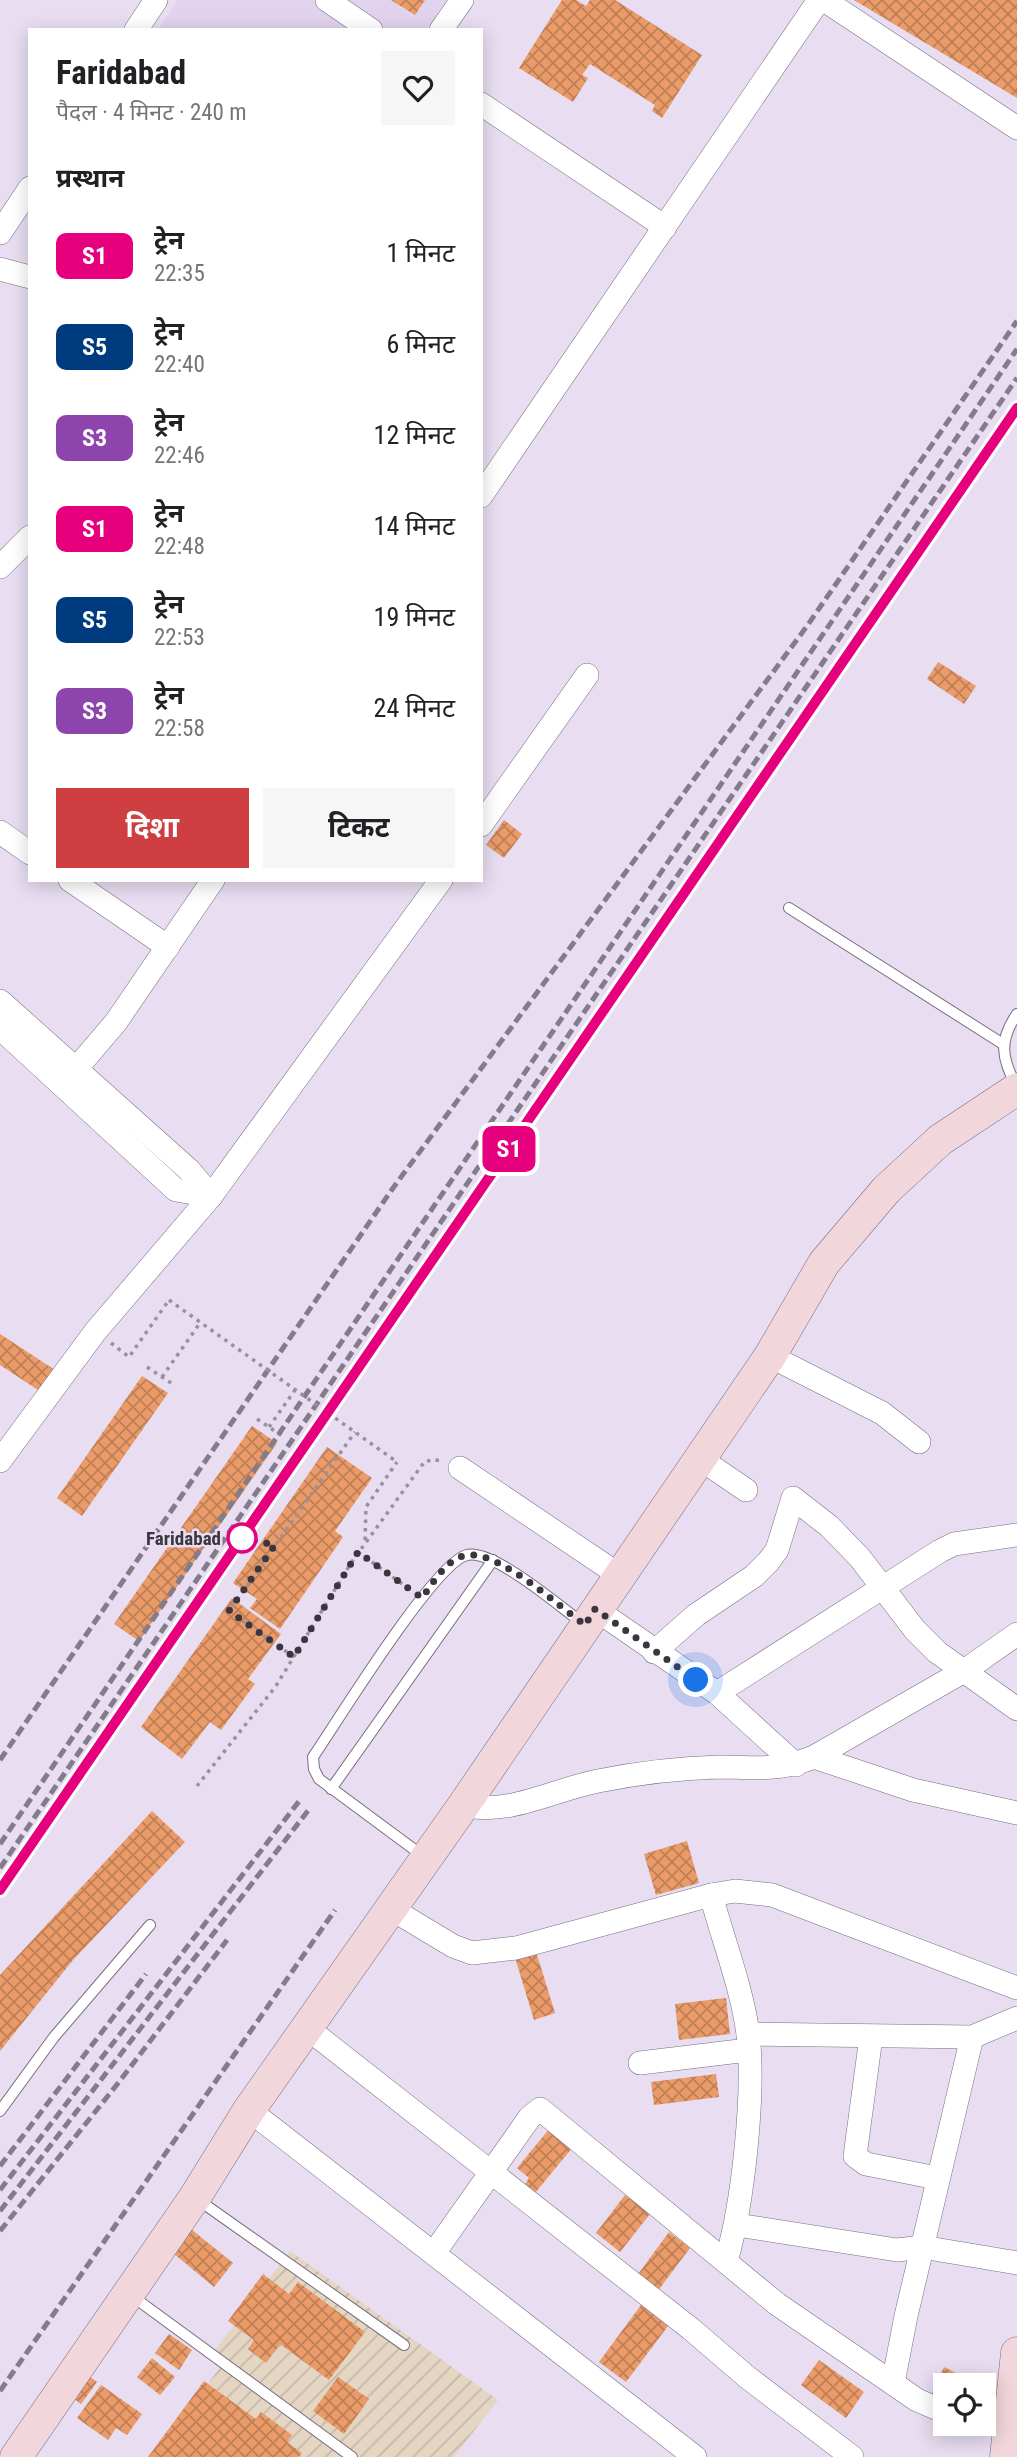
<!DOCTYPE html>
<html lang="hi">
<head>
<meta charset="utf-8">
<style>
	:root { --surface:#fff; --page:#f6f6f6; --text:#202124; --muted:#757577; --accent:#cf3f42 }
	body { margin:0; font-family:"Roboto Condensed","Noto Sans Devanagari",sans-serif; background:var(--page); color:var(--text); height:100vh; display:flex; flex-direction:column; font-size:26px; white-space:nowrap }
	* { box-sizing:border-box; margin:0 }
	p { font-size:23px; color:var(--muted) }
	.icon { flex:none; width:38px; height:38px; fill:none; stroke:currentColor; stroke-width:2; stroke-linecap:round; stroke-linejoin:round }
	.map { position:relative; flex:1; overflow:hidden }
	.panel { position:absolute; left:28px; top:28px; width:455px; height:854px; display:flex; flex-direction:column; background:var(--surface); border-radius:0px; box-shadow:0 4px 18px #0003 }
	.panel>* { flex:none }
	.badge { padding:0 14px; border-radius:10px; font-size:24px; line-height:46px }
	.fabs { position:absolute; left:933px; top:2373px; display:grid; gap:14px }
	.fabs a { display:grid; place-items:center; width:63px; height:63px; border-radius:0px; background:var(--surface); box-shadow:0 4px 18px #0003; font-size:35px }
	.you { position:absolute; width:35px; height:35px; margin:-18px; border:5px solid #fff; border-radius:50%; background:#1a73e8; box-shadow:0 0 0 10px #1a73e833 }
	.map>.badge { position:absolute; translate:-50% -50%; box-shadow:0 0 0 4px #fff }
	h2 { padding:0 28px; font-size:26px; line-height:63px }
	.round { display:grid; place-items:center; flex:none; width:74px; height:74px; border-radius:0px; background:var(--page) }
	.overview { display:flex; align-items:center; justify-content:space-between; height:119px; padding:0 28px }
	h1 { font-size:33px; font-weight:700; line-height:52px }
	.action { display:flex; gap:14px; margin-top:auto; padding:14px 28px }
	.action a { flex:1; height:80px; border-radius:0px; background:var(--accent); color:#fff; font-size:28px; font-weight:700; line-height:80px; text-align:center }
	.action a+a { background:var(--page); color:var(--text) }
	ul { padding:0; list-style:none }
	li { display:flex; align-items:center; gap:21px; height:91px; padding:0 28px }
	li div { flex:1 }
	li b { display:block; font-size:26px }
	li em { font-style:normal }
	li .badge { min-width:77px; font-weight:700; text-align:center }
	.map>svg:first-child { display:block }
</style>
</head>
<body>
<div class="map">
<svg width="1017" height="2457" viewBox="0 0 1017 2457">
	<defs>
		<pattern id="industrial-furrows" width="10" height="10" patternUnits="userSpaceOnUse" patternTransform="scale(1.75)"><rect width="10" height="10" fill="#e4d6c3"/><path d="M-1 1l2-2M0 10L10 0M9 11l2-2" fill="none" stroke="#c4b8a9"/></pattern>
		<pattern id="building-cross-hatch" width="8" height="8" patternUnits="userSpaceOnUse" patternTransform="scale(1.75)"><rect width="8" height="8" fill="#ea9b68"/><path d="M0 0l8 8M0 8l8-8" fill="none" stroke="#bf7f57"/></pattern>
	</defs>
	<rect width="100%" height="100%" fill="#e8ddf1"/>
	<path fill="#e1d2ed" d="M178 0H446L426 30H158Z"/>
	<path fill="url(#industrial-furrows)" d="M290 2251 498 2400 454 2457H154L221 2366 210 2357Z"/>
	<g fill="url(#building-cross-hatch)">
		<path d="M391 0H425L415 15Z"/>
		<path d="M562 0H576L586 6 590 0H615L702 55 662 118 652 111 655 105 590 64 582 75 588 78 573 102 519 68Z"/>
		<path d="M854 0H1017V98Z"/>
		<path d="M938 662 976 686 964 704 927 679Z"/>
		<path d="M504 820 522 834 504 858 486 845Z"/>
		<path d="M0 1334 55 1370 41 1392 0 1365Z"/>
		<path d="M142 1376 168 1393 82 1516 57 1498Z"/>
		<path d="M252 1426 277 1443 139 1641 114 1624Z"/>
		<path d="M327 1447 372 1478 335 1531 343 1537 280 1629 250 1608 257 1599 233 1583Z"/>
		<path d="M232 1598 281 1634 248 1679 255 1684 221 1730 210 1722 182 1759 141 1727Z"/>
		<path d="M152 1811 185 1842 73 1960 0 2051V1975Z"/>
		<path d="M687 1841 699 1883 656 1895 644 1854Z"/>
		<path d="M534 1945 555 2013 534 2020 513 1951Z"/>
		<path d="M726 1998 730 2034 679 2040 675 2004Z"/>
		<path d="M716 2074 719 2097 654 2105 651 2082Z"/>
		<path d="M550 2128 573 2147 535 2193 525 2184 529 2178 517 2168Z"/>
		<path d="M625 2195 650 2214 620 2252 596 2233Z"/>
		<path d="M186 2225 233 2263 214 2287 167 2248Z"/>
		<path d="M669 2232 690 2248 657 2292 636 2277Z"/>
		<path d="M263 2274 289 2294 298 2282 365 2332 329 2380 280 2344 266 2363 248 2349 254 2340 228 2321Z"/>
		<path d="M641 2305 668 2326 626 2382 599 2362Z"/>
		<path d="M169 2334 192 2350 179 2370 155 2353Z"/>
		<path d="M152 2358 175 2377 160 2395 137 2377Z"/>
		<path d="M819 2360 864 2392 846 2418 801 2385Z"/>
		<path d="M944 2367 962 2376 958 2385H945V2401L931 2395Z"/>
		<path d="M81 2370 97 2382 81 2404 65 2392Z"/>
		<path d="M338 2377 369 2399 344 2434 313 2411Z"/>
		<path d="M204 2381 256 2419 261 2412 292 2435 287 2442 302 2453 299 2457H148Z"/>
		<path d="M101 2385 142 2414 127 2435 116 2428 108 2440 77 2418Z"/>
	</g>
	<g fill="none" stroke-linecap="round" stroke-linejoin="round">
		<defs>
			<g id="lane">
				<path d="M789 908 1003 1044"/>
				<path d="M1017 1014C998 1041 1002 1060 1017 1087"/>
				<path d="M331 1789 493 1560"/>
				<path d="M423 1856 319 1779 314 1769 313 1757C337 1722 435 1562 467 1555 494 1549 561 1608 584 1624"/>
				<path d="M0 2111 54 2037 150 1925"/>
				<path d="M197 2199 404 2345"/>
				<path d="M132 2296 352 2457"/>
			</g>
			<g id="street">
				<path d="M327 0 371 30"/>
				<path d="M824 0 1017 128"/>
				<path d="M136 30 156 0"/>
				<path d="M441 30 462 0"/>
				<path d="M481 104 665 227"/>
				<path d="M0 233 30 188"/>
				<path d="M0 269 30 277"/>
				<path d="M481 496 819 0"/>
				<path d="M0 567 30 537"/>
				<path d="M481 825 587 675"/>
				<path d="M0 832 30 853"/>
				<path d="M70 880 168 947"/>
				<path d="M0 1001 189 1170 211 1196"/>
				<path d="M0 1028 176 1190 211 1196"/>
				<path d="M76 1069 116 1022 213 880"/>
				<path d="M770 1356 882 1413 919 1442"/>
				<path d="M699 1458 746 1490"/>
				<path d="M0 1461 95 1332 211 1196 441 880"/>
				<path d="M460 1468 619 1575"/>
				<path d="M595 1609 717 1693 796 1765"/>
				<path d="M654 1652 696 1615 754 1576 768 1562 777 1550 793 1498 829 1526 860 1558 915 1630 937 1652 1017 1709"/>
				<path d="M717 1693 940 1551 954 1544 1017 1535"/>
				<path d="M814 1757 913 1790 1017 1813"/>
				<path d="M463 1806C515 1814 549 1791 598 1781 638 1773 679 1768 720 1767 759 1767 776 1772 814 1757L964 1671 1017 1634"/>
				<path d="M711 1895C723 1940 742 1988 748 2034 755 2093 743 2205 726 2261"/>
				<path d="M390 1908 453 1946 472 1953 516 1948 711 1895 735 1891 772 1895 1017 1988"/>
				<path d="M307 2028 691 2329 747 2377 852 2457"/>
				<path d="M748 2034 972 2037 1017 2018"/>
				<path d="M871 2037 855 2156 866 2164 937 2178"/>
				<path d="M640 2063 748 2050"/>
				<path d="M249 2110 695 2457"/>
				<path d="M737 2225 897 2250 922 2247 1017 2263"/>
				<path d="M434 2253 530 2117 540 2109 777 2304 917 2400 945 2412"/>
				<path d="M893 2383 906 2316 972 2037"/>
				<path d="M984 2419 1009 2423"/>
			</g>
			<g id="secondary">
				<path d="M16 2457 195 2197 249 2110 463 1806 770 1356 824 1263 886 1190 940 1140 1017 1089"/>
				<path d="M1006 2457 1017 2353"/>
			</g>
		</defs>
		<use href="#lane" stroke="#776e7f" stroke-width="12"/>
		<use href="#street" stroke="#776e7f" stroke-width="24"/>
		<use href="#secondary" stroke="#776e7f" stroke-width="33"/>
		<g stroke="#99919f" stroke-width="3.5" stroke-dasharray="3.5 5" stroke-linecap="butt">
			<path d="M111 1343 129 1357 169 1300"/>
			<path d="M147 1367 174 1385"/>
			<path d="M162 1377 200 1323"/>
			<path d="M257 1419 282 1436"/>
			<path d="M269 1427 295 1390"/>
			<path d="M365 1540 366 1507 397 1462"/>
			<path d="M358 1552 412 1591"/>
			<path d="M294 1657 229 1611 355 1432"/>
			<path d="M197 1786 276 1686 351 1563 425 1461 441 1460"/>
		</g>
		<use href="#lane" stroke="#fff" stroke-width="10"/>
		<use href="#street" stroke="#fff" stroke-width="23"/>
		<use href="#secondary" stroke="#f1d6db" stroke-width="32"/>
		<g stroke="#837c8a" stroke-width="5" stroke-dasharray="10 5" stroke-linecap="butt">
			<path d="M0 1760 393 1188 807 626 1017 321"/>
			<path d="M0 1844 1017 349"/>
			<path d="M0 1868 1017 378"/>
			<path d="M0 1890 1017 408"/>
			<path d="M0 2166 146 1974"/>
			<path d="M0 2190 300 1800"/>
			<path d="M0 2211 310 1808"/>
			<path d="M0 2231 119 2082 227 1940"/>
			<path d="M0 2391 335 1910"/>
		</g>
		<path stroke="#99919f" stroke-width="3.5" stroke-dasharray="3.5 5" stroke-linecap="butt" d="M169 1300 397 1462"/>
	</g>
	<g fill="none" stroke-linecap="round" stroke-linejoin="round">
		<defs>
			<path id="line" d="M0 1890 1017 408"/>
		</defs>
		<use href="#line" stroke="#fff" stroke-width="16"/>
		<use href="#line" stroke="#e6007e" stroke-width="10"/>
		<path stroke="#3a363e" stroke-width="7" stroke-dasharray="0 12.6" d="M242 1538 275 1545 229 1611 294 1657 358 1552 422 1598C433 1583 448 1556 469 1555 501 1553 559 1606 585 1625L595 1609 696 1680"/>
	</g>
	<circle fill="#fff" stroke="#e6007e" stroke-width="3.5" cx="242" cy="1538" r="14"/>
	<g text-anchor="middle" stroke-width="5" stroke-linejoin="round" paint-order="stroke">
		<g font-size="19" font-weight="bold" fill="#3a363e" stroke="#e8ddf1" text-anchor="end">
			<text x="221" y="1545">Faridabad</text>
		</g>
	</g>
</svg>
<div class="fabs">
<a><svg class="icon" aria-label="locate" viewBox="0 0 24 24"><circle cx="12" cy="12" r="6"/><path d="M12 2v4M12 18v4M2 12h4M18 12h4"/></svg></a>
</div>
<div class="you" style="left:696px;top:1680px"></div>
<b class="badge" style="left:509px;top:1149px;background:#e6007e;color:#fff">S1</b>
<section class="panel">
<div class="overview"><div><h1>Faridabad</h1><p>पैदल · 4 मिनट · 240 m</p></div><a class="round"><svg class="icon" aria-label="heart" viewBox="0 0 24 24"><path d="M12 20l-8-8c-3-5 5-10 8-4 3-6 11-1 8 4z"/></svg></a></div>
<h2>प्रस्थान</h2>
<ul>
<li><span class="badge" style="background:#e6007e;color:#fff">S1</span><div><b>ट्रेन</b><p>22:35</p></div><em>1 मिनट</em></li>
<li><span class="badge" style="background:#003b80;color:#fff">S5</span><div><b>ट्रेन</b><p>22:40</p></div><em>6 मिनट</em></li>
<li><span class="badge" style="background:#8e44ad;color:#fff">S3</span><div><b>ट्रेन</b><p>22:46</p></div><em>12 मिनट</em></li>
<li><span class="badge" style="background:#e6007e;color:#fff">S1</span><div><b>ट्रेन</b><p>22:48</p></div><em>14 मिनट</em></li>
<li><span class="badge" style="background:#003b80;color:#fff">S5</span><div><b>ट्रेन</b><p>22:53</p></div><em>19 मिनट</em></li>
<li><span class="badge" style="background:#8e44ad;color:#fff">S3</span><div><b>ट्रेन</b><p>22:58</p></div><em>24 मिनट</em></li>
</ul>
<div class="action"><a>दिशा</a><a>टिकट</a></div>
</section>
</div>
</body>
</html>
